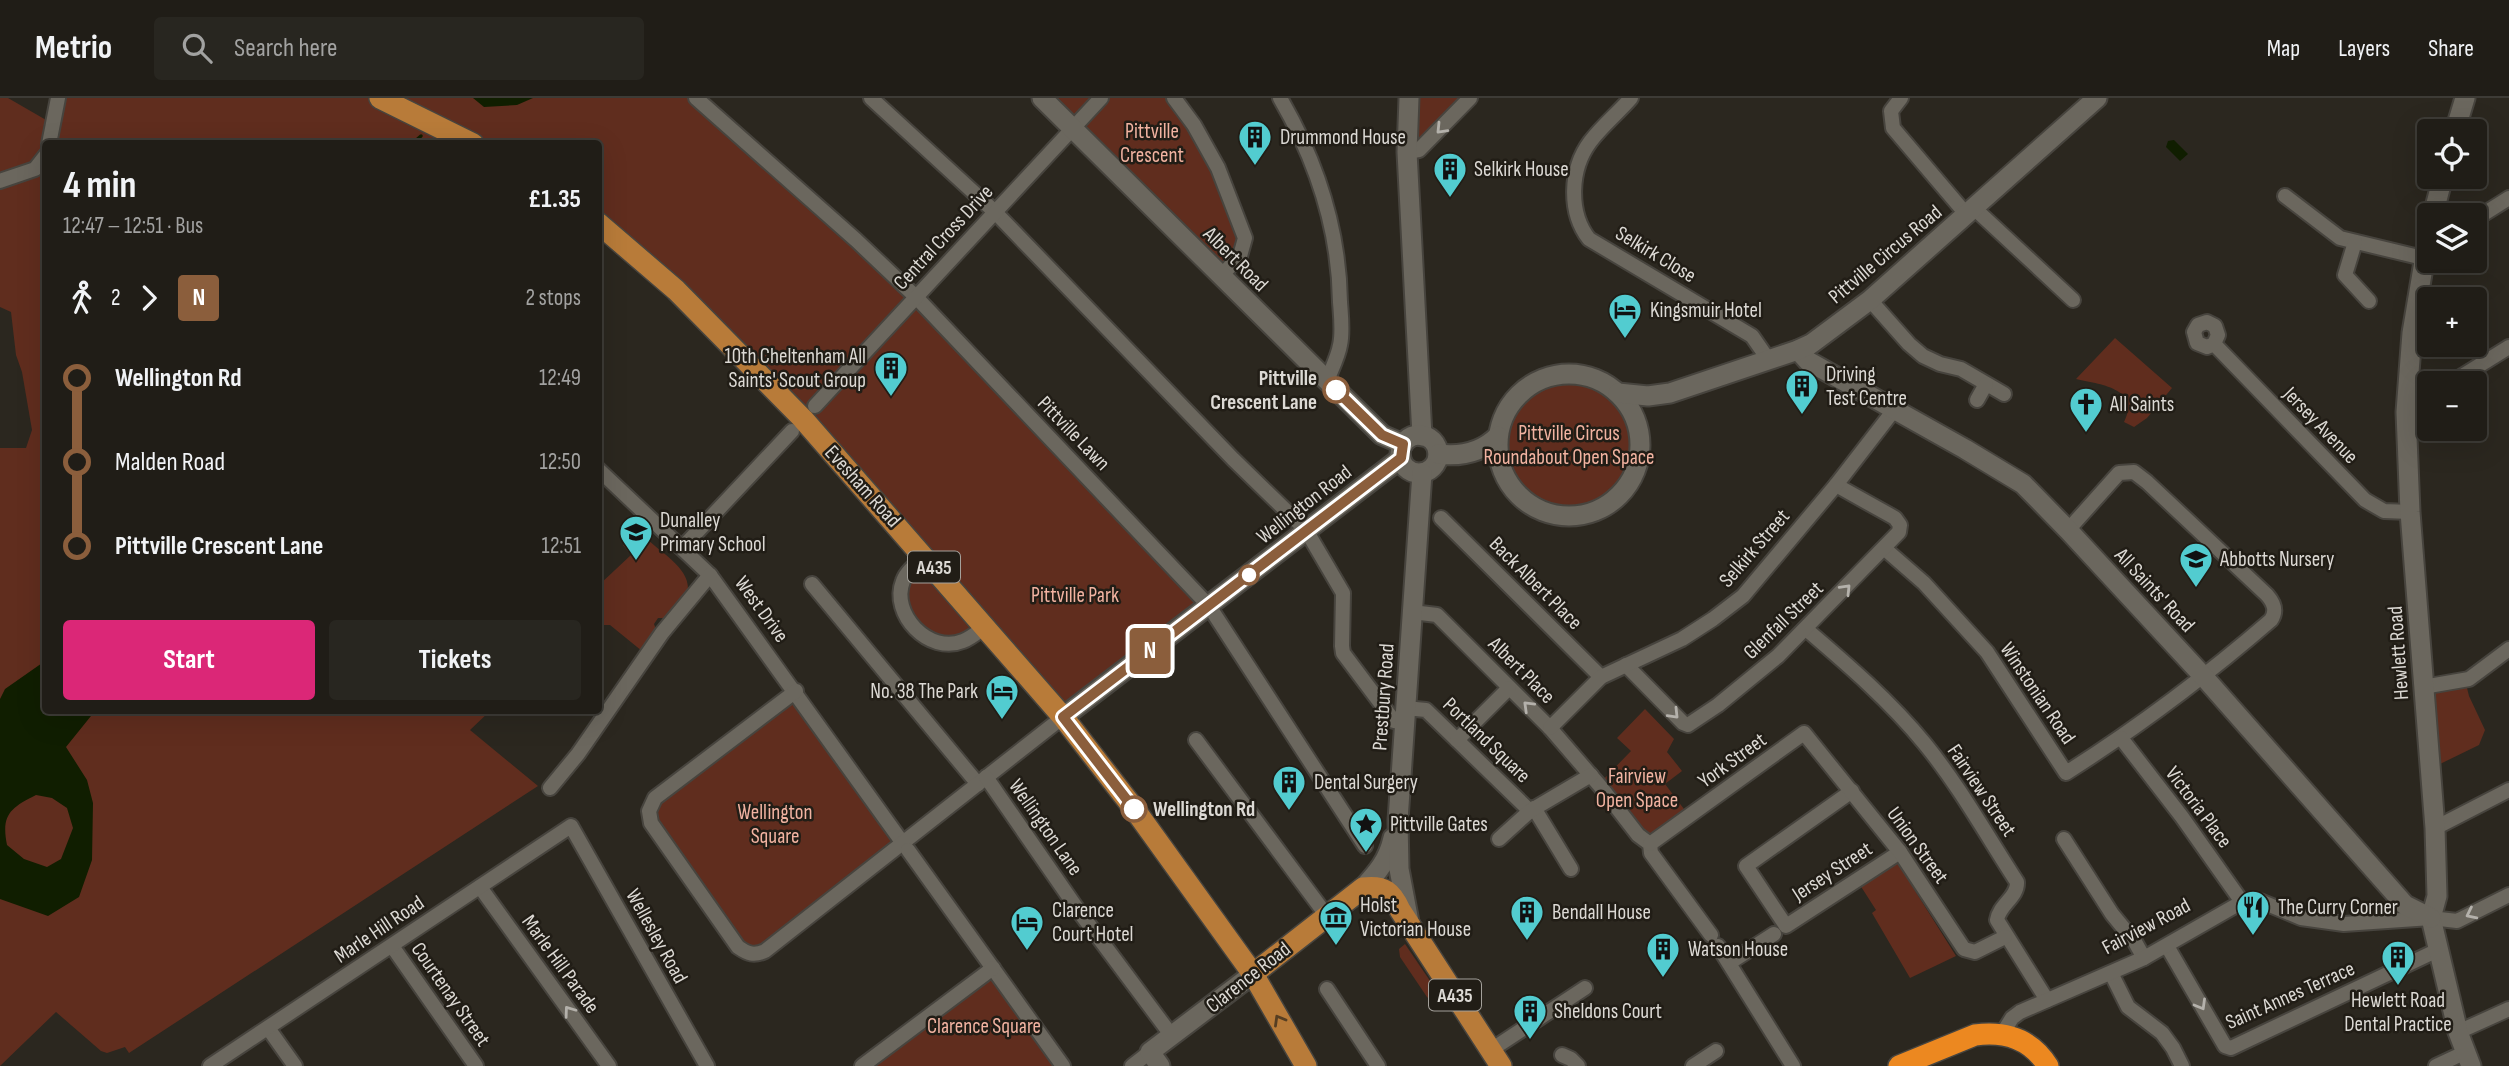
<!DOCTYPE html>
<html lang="en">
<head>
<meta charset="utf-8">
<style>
	:root { --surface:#201d17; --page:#282620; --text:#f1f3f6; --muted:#a2a2a1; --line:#3d3b36; --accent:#db2777 }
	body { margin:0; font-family:"Sofia Sans Condensed",sans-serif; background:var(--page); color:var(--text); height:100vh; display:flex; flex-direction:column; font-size:26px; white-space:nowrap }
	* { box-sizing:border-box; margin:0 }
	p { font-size:23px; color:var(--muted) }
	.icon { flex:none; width:38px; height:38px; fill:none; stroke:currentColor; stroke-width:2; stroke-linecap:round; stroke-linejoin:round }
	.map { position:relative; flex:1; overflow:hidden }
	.side { position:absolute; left:42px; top:42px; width:560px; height:574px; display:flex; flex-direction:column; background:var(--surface); border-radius:7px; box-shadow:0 7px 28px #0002,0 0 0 2px var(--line) }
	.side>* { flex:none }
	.badge { padding:0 14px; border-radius:5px; font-size:24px; line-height:46px }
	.buttons { position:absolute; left:2417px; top:21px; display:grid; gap:14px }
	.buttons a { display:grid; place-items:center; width:70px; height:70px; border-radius:7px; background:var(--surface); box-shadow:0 7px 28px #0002,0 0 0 2px var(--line); font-size:35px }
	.map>.badge { position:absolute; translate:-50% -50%; box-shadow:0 0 0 4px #fff }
	.legs { display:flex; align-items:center; gap:10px; height:77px; padding:0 21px; font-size:23px }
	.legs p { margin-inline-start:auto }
	.headline { display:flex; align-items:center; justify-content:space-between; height:119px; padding:0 21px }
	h1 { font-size:38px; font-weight:700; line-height:52px }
	.primary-button { display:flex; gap:14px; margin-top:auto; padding:14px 21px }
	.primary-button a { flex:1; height:80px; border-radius:7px; background:var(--accent); color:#fff; font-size:28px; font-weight:700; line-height:80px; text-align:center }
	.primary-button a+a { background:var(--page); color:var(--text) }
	ul { padding:0 21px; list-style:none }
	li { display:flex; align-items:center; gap:24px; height:84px; font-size:26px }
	li i { display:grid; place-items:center; width:10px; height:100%; margin:0 9px; background:currentColor }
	li i::after { content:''; width:18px; height:18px; margin:-9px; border:5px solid; border-radius:50%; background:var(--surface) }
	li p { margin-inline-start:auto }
	li:first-child i { background:linear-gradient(#0000 50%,currentColor 0) }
	li:last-child i { background:linear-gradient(currentColor 50%,#0000 0) }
	header { display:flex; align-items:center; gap:42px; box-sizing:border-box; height:98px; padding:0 35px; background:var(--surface); border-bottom:2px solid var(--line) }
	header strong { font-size:33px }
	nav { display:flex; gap:38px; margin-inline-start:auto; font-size:24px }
	.search { width:490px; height:63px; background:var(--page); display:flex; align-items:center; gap:18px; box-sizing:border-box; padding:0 24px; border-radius:7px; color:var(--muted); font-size:26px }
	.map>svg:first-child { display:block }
</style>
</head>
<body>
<header>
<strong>Metrio</strong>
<div class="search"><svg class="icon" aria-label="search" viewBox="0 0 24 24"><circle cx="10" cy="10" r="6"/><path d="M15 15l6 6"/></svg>Search here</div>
<nav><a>Map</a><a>Layers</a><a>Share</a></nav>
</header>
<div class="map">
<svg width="2509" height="968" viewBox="0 0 2509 968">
	<rect width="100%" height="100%" fill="#2b271f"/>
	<g fill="#602d1e">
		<path d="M0 0H8L53 26 58 0H696L916 199 1209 508 1063 619 985 529 964 543 932 541 901 500 924 460 599 126 598 46H46V612L490 613 470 632 538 688 129 955 125 949 107 955 101 953 56 914 0 968V350H26L32 332 22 274 16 257 11 214 0 209Z"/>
		<path d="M1042 0H1174L1180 7 1245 140 1220 179Z"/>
		<path d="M1409 0H1470L1407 54Z"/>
		<path d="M2115 240 2172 290 2147 320 2134 329 2124 324C2142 290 2098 286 2076 281Z"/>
		<circle cx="1569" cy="347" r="66"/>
		<path d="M645 439C658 453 689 469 688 491L667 520H658L654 526 657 534 642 553 610 527H599V487L631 457 623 447 629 442Z"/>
		<path d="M2465 582 2469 598 2485 632 2479 647 2440 666 2423 589Z"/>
		<path d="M796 593 902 744 750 856 651 725V707Z"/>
		<path d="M1645 611 1674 641 1667 654 1682 673 1665 686 1690 719 1650 746 1599 686 1631 653 1617 640Z"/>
		<path d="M1897 764 1956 858 1910 880 1872 815 1876 812 1860 787Z"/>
		<path d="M1405 846 1441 899C1437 903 1431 904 1427 899L1400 859 1399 851Z"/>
		<path d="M993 870 1063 968H862Z"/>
	</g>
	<g fill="#101e00" fill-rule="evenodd">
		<path d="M473 0H533L517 7 484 9Z"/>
		<path d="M2174 42 2188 56 2180 63 2166 49 2168 43Z"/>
		<path d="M45 563 46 612 95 613 66 649 87 682 93 705 92 762 79 799 48 818 0 801V601L5 591ZM36 697 52 700 67 710 73 730 61 761 47 769 24 761 7 747C1 717 10 710 36 697Z"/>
	</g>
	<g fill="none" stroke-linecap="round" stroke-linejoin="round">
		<path stroke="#101e00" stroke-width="3.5" d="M412 46 421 38"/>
		<defs>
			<g id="street">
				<path d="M696 0 856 142 916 199 1209 508 1365 748"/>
				<path d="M871 0 995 114 1233 361 1306 432 1343 495 1342 548 1343 555 1394 623 1404 624"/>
				<path d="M1174 0 1194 27 1218 70 1245 140 1240 158 1220 179"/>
				<path d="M1280 0C1316 62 1339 132 1340 204 1341 218 1343 234 1340 247 1338 259 1331 272 1327 283"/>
				<path d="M1631 0C1618 15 1602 28 1590 44 1570 71 1568 114 1589 141L1752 238 1768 261"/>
				<path d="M1901 0 1891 13 1893 30 1966 116"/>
				<path d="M49 46 58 0"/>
				<path d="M1407 54 1419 52 1470 0"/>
				<path d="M0 83 35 71 46 57"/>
				<path d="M2285 98 2340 140 2423 160"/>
				<path d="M1974 110 2073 202"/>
				<path d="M2474 122 2509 100"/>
				<path d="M2355 144 2345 177 2369 203"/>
				<path d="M1870 202 1909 246 1923 258 1940 266 1961 271 2004 296"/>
				<path d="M2214 246 2207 249 2197 245 2194 234 2198 227 2207 224 2215 228 2218 237 2214 246 2217 249 2365 402 2384 413 2410 414"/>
				<path d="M2451 285 2509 249"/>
				<path d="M1977 302 1986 286"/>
				<path d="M815 308 1101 0"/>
				<path d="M2406 314 2429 299"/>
				<path d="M598 371 710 477 902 744"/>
				<path d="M1441 420 1601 579"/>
				<path d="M682 450 792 333"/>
				<path d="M1885 451 1924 485 1987 554 2066 675C2140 628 2204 580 2271 522 2277 513 2274 505 2267 497L2147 384 2134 374 2119 375 2068 432"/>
				<path d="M925 459C917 466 907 472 903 483 890 516 929 557 963 543 971 540 979 533 986 528"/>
				<path d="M812 486 978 686"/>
				<path d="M1412 514 1437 517 1550 630 1600 688 1638 737 1650 746 1651 755 1711 837"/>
				<path d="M1806 531C1848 567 1890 603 1925 646 1960 689 1987 738 2017 784 2018 799 1999 807 1997 822L2047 902"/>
				<path d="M1626 567 1683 625 1688 627 1718 607 1778 558 1899 434 1900 427 1895 420 1836 387"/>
				<path d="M2423 589 2469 581 2509 551"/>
				<path d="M796 593 655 700 649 713 651 725 738 849C748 856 754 858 765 853L1063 619"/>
				<path d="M1405 610 1426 612 1530 713"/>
				<path d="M1550 630 1601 579 1682 541 1713 521 1743 498 1836 387 1894 312"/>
				<path d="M2121 640 2182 719 2242 804"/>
				<path d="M1196 642 1327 818"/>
				<path d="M1457 642 1509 590"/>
				<path d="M986 679 1078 812 1172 938"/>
				<path d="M550 690 578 656 662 535 710 477"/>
				<path d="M1852 693 1746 768 1786 828 1900 754"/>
				<path d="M1534 710 1571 771"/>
				<path d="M2435 730 2509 692"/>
				<path d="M1499 741 1530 713 1591 677"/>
				<path d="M2064 741 2112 816 2135 844 2144 860"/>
				<path d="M1650 746 1804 635 1900 754 1964 851 1975 854 2005 839"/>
				<path d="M908 752 1063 968"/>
				<path d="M480 789 609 968"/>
				<path d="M392 848 476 968"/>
				<path d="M1718 848 1793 968"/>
				<path d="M2167 848 2225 948 2231 950 2440 851"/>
				<path d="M1729 865 1774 836"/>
				<path d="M2111 875 2128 909 2162 935 2173 950 2182 968"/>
				<path d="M1327 891 1378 968"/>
				<path d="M268 930 295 968"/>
				<path d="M2458 934 2509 911"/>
				<path d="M2002 936 2012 920 2020 914 2144 860 2242 804 2260 803 2301 820 2344 826 2431 820 2457 823 2509 797"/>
				<path d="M1491 952 1585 890"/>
				<path d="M1562 957 1571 961 1578 968"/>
				<path d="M210 968 571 728 707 968"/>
				<path d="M862 968 993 870"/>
				<path d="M1132 968 1150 954"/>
				<path d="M1693 968 1716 953"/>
				<path d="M2436 968 2466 954"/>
			</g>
			<g id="secondary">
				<path d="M1042 0 1382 337 1403 346"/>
				<path d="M1409 0 1407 54 1422 338"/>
				<path d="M2455 33 2465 0"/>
				<path d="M2433 117 2443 79"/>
				<path d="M2429 134 2412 235 2406 314 2410 414 2435 730 2437 798 2431 820 2458 934 2471 968"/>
				<path d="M1798 252 1808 263 1965 351 2023 386 2068 432 2204 579 2405 807 2431 820"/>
				<circle cx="1569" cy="347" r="71"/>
				<path d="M1618 295 1648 298 1670 295 1798 252 1811 246 1870 202 2097 0"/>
				<circle cx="1419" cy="356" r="19"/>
				<path d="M1438 356C1461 359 1482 354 1498 338"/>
				<path d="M1063 619 1401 360"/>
				<path d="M1363 790C1378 774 1388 762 1393 740"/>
				<path d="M1409 824 1399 771 1398 722 1422 375"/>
				<path d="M1160 968 1150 954 1253 876"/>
			</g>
			<g id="primary">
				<path d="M380 0 473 46"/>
				<path d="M598 125 676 192 803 321 1063 619 1135 712 1253 876 1306 968"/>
				<path d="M1253 876 1363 790C1384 787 1392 794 1400 812L1501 968"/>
			</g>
			<path id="highway" d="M1899 968 1975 937C2006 933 2031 941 2048 968"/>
		</defs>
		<use href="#street" stroke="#47443e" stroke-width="18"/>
		<use href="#secondary" stroke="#47443e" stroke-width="23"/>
		<use href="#primary" stroke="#47443e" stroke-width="24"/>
		<use href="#highway" stroke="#47443e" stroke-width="24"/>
		<use href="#street" stroke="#6b675e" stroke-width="14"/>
		<use href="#secondary" stroke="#6b675e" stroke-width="19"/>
		<use href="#primary" stroke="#b87b39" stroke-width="21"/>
		<use href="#highway" stroke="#ec8820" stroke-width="21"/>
	</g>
	<defs><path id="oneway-chevron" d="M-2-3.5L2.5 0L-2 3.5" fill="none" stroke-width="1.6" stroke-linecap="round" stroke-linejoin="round" transform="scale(1.75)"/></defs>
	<g stroke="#b4b1ab">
		<use href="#oneway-chevron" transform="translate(1441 31) rotate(134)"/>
		<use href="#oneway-chevron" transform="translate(1846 491) rotate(-46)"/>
		<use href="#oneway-chevron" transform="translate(1528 608) rotate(-136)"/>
		<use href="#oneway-chevron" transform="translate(1674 616) rotate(46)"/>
		<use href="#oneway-chevron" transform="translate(2471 816) rotate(154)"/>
		<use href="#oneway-chevron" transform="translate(2201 907) rotate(60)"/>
		<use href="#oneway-chevron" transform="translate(569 913) rotate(-126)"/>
	</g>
	<use stroke="#563e22" href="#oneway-chevron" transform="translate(1279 922) rotate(-120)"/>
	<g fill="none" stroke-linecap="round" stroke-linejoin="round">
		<defs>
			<path id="line-1" d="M1134 711 1063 619 1401 360 1403 346 1382 337 1336 292"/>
		</defs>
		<use href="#line-1" stroke="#fff" stroke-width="16"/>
		<use href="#line-1" stroke="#8b5e3c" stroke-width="10"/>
	</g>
	<defs>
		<symbol id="building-pin" viewBox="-11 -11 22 30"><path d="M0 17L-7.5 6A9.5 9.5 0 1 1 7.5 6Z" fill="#52ccd0" stroke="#211d16"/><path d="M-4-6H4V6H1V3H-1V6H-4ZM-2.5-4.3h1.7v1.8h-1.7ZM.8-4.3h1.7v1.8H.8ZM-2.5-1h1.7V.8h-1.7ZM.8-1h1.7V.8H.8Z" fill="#111"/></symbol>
		<symbol id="hotel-pin" viewBox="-11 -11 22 30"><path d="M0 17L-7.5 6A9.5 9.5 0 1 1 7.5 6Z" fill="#52ccd0" stroke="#211d16"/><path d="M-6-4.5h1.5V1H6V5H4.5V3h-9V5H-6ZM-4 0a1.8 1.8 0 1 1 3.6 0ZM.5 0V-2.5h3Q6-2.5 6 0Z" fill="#111"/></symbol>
		<symbol id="church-pin" viewBox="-11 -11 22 30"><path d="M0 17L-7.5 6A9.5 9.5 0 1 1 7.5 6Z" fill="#52ccd0" stroke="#211d16"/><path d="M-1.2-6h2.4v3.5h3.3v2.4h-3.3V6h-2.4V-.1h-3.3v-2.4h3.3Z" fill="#111"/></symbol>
		<symbol id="school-pin" viewBox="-11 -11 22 30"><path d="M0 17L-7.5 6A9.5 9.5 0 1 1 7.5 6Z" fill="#52ccd0" stroke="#211d16"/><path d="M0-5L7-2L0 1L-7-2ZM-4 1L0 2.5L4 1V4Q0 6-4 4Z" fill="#111"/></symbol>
		<symbol id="sight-pin" viewBox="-11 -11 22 30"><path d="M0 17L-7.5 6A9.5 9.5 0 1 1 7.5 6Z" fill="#52ccd0" stroke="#211d16"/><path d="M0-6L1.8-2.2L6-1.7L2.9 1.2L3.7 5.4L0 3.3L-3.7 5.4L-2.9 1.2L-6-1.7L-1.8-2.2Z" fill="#111"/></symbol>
		<symbol id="restaurant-pin" viewBox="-11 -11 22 30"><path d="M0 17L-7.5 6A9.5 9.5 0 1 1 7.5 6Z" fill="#52ccd0" stroke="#211d16"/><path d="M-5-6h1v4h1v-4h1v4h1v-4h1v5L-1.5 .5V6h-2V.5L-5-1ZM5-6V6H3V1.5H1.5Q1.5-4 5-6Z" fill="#111"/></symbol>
		<symbol id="museum-pin" viewBox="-11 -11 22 30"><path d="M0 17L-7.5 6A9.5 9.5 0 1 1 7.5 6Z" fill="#52ccd0" stroke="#211d16"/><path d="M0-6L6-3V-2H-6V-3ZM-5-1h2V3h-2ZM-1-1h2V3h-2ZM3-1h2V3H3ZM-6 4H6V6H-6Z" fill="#111"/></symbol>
	</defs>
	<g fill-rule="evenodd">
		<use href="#building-pin" x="1236" y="20" width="38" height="52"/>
		<use href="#building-pin" x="1431" y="52" width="38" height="52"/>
		<use href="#hotel-pin" x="1606" y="193" width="38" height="52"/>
		<use href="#building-pin" x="872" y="251" width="38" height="52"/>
		<use href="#building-pin" x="1783" y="269" width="38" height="52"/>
		<use href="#church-pin" x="2067" y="287" width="38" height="52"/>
		<use href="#school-pin" x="617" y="415" width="38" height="52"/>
		<use href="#school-pin" x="2177" y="442" width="38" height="52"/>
		<use href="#hotel-pin" x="983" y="574" width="38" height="52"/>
		<use href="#building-pin" x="1270" y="665" width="38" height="52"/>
		<use href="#sight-pin" x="1347" y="707" width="38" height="52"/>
		<use href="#restaurant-pin" x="2234" y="790" width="38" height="52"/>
		<use href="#building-pin" x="1508" y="795" width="38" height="52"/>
		<use href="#museum-pin" x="1317" y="800" width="38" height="52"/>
		<use href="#hotel-pin" x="1008" y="805" width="38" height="52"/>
		<use href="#building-pin" x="1644" y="832" width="38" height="52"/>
		<use href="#building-pin" x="2379" y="840" width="38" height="52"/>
		<use href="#building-pin" x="1511" y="894" width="38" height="52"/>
	</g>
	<g fill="#fff" stroke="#8b5e3c" stroke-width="3.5">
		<circle cx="1336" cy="292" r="12"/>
		<circle cx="1249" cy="477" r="9"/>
		<circle cx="1134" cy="711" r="12"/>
	</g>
	<g text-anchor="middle" stroke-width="5" stroke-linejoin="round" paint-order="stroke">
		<g fill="#211d16" stroke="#a4a19b" stroke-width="2">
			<rect x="908" y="453.5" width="52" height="31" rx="5"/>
			<rect x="1429" y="881.5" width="52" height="31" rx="5"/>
		</g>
		<g font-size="19" font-weight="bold" fill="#dcd9d4">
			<text x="934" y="476">A435</text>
			<text x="1455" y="904">A435</text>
		</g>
		<g font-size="21" fill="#f2b3a1" stroke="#211d16">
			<text x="1152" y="40">Pittville<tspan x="1152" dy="24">Crescent</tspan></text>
			<text x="1569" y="342">Pittville Circus<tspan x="1569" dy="24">Roundabout Open Space</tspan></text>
			<text x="1075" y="504">Pittville Park</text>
			<text x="1637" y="685">Fairview<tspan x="1637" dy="24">Open Space</tspan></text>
			<text x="775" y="721">Wellington<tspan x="775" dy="24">Square</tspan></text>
			<text x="984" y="935">Clarence Square</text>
		</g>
		<g font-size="21" fill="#dcd9d4" stroke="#211d16" text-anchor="start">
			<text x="1280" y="46">Drummond House</text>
			<text x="1474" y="78">Selkirk House</text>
			<text x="1650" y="219">Kingsmuir Hotel</text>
			<text x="866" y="265" text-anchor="end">10th Cheltenham All<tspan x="866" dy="24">Saints' Scout Group</tspan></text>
			<text x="1826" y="283">Driving<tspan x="1826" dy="24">Test Centre</tspan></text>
			<text x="2110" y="313">All Saints</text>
			<text x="660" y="429">Dunalley<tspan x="660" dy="24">Primary School</tspan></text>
			<text x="2220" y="468">Abbotts Nursery</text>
			<text x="978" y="600" text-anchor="end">No. 38 The Park</text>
			<text x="1314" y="691">Dental Surgery</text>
			<text x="1390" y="733">Pittville Gates</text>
			<text x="1360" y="814">Holst<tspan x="1360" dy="24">Victorian House</tspan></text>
			<text x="2278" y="816">The Curry Corner</text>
			<text x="1052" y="819">Clarence<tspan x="1052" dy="24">Court Hotel</tspan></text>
			<text x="1552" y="821">Bendall House</text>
			<text x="1688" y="858">Watson House</text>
			<text x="2398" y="909" text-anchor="middle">Hewlett Road<tspan x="2398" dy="24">Dental Practice</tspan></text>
			<text x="1554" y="920">Sheldons Court</text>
		</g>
		<g font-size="21" fill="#dcd9d4" stroke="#211d16">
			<text transform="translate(943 139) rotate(-47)" y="7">Central Cross Drive</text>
			<text transform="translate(1656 156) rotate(31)" y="7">Selkirk Close</text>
			<text transform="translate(1885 156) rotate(-40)" y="7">Pittville Circus Road</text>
			<text transform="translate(1236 161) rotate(45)" y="7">Albert Road</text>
			<text transform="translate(2321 327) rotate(46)" y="7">Jersey Avenue</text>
			<text transform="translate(1074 335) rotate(46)" y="7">Pittville Lawn</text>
			<text transform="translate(863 388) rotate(48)" y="7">Evesham Road</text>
			<text transform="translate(1304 406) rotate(-38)" y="7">Wellington Road</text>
			<text transform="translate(1754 450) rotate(-49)" y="7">Selkirk Street</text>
			<text transform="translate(1536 485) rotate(45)" y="7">Back Albert Place</text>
			<text transform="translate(2155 492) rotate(47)" y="7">All Saints' Road</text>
			<text transform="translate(762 511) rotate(54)" y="7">West Drive</text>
			<text transform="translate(1783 522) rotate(-44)" y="7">Glenfall Street</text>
			<text transform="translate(2398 555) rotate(-94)" y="7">Hewlett Road</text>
			<text transform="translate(1522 572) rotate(45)" y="7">Albert Place</text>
			<text transform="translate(2038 595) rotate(56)" y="7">Winstonian Road</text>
			<text transform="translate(1383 599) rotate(-86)" y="7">Prestbury Road</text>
			<text transform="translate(1487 642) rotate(44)" y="7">Portland Square</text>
			<text transform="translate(1732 662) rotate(-36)" y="7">York Street</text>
			<text transform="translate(1982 692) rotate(56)" y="7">Fairview Street</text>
			<text transform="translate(2199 709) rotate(53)" y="7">Victoria Place</text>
			<text transform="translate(1046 729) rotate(55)" y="7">Wellington Lane</text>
			<text transform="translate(1918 747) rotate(54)" y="7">Union Street</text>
			<text transform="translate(1832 773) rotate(-33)" y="7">Jersey Street</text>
			<text transform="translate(2146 828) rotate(-28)" y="7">Fairview Road</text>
			<text transform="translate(379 831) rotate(-34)" y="7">Marle Hill Road</text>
			<text transform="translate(657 838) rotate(61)" y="7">Wellesley Road</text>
			<text transform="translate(561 866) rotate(54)" y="7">Marle Hill Parade</text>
			<text transform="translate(1248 879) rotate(-38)" y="7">Clarence Road</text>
			<text transform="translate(451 896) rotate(55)" y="7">Courtenay Street</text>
			<text transform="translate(2290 897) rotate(-24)" y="7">Saint Annes Terrace</text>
		</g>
		<g font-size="21" font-weight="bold" fill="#dcd9d4" stroke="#211d16" text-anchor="end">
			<text x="1317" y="287">Pittville<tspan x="1317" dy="24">Crescent Lane</tspan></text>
			<text x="1153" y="718" text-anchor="start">Wellington Rd</text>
		</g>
	</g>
</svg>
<div class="buttons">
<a><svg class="icon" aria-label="locate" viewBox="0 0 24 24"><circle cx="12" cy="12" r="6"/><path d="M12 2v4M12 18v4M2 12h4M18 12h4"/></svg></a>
<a><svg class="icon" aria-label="layers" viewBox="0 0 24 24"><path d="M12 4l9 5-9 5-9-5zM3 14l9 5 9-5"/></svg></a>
<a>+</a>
<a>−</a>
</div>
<b class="badge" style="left:1150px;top:553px;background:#8b5e3c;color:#fff">N</b>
<section class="side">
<div class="headline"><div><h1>4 min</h1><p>12:47 – 12:51 · Bus</p></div><b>£1.35</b></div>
<div class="legs"><svg class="icon" aria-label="walk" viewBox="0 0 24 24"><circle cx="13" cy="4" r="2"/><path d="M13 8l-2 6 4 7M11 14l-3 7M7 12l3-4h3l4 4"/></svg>2<svg class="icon" aria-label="forward" viewBox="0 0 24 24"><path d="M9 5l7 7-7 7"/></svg><b class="badge" style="background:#8b5e3c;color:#fff">N</b><p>2 stops</p></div>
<ul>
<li><i style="color:#8b5e3c"></i><b>Wellington Rd</b><p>12:49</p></li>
<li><i style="color:#8b5e3c"></i><span>Malden Road</span><p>12:50</p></li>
<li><i style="color:#8b5e3c"></i><b>Pittville Crescent Lane</b><p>12:51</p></li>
</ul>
<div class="primary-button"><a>Start</a><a>Tickets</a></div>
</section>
</div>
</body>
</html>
